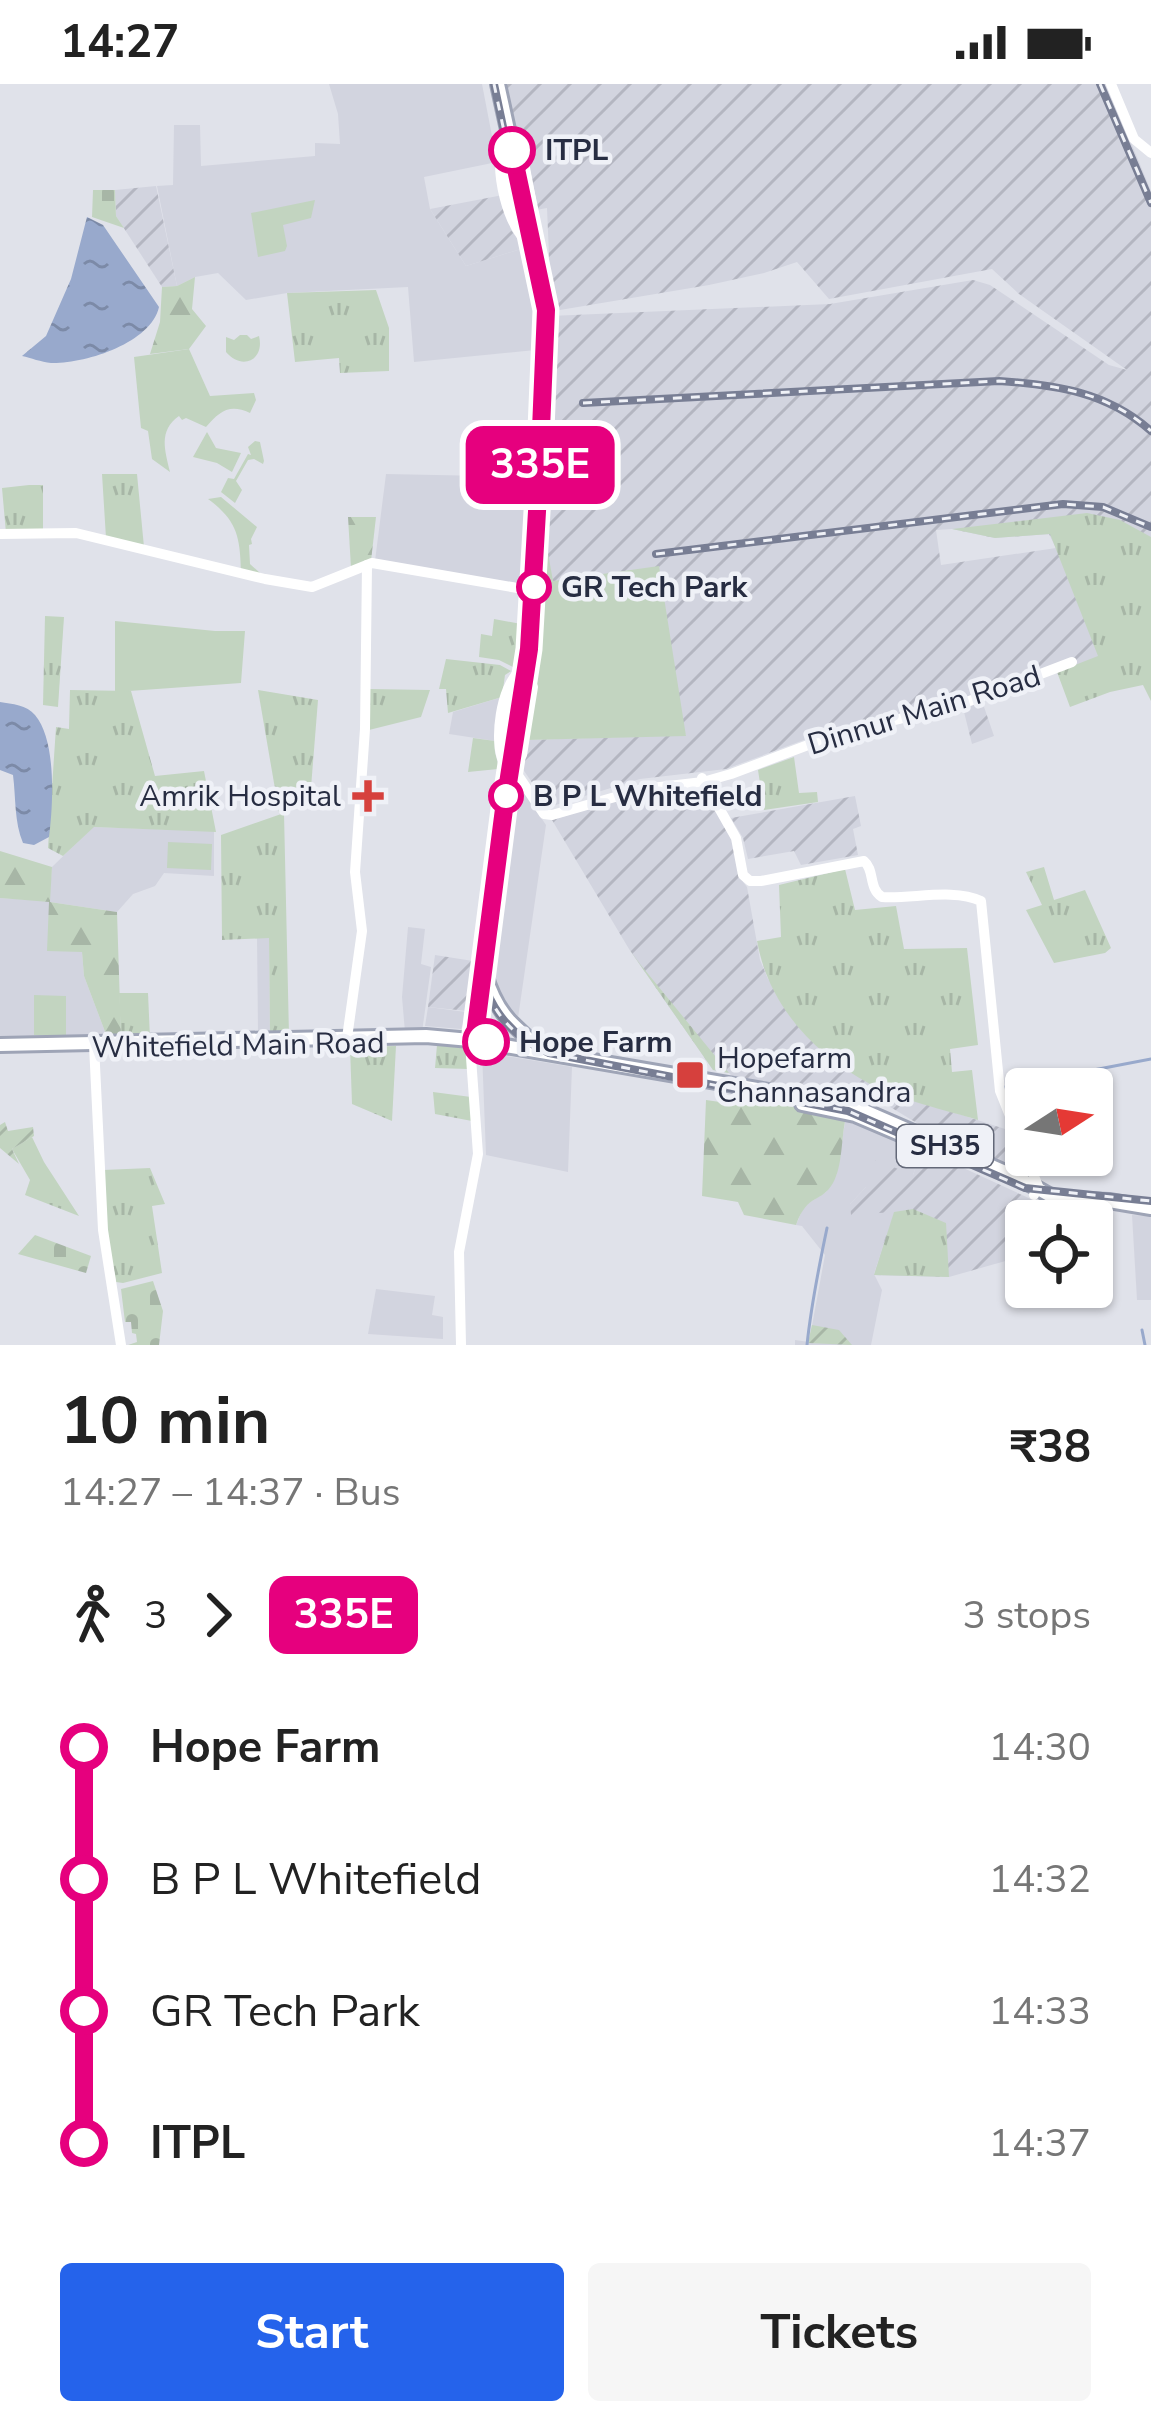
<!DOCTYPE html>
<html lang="en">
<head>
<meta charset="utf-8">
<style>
	:root { --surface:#fff; --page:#f6f6f6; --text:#222; --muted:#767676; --accent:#2563eb }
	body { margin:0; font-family:"Nunito Sans",sans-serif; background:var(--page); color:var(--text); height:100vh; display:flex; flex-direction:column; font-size:45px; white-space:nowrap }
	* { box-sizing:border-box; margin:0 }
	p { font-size:39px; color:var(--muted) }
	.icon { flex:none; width:66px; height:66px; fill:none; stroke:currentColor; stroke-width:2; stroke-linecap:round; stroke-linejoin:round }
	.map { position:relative; height:1261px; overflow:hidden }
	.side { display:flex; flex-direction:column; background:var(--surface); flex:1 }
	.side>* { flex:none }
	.badge { padding:0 24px; border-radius:18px; font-size:42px; line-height:78px }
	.needle { width:78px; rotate:78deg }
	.fabs { position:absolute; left:1005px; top:984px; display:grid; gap:24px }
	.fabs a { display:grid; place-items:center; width:108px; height:108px; border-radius:12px; background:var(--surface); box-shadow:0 3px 9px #0004; font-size:60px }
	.map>.badge { position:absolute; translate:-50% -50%; box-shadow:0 0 0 6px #fff }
	.legs { display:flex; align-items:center; gap:18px; height:132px; padding:0 60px; font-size:39px }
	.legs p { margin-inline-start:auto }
	.headline { display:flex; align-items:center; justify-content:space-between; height:204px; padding:0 60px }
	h1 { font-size:66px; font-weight:700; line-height:90px }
	.cta { display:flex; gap:24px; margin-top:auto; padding:24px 60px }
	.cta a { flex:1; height:138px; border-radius:12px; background:var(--accent); color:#fff; font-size:48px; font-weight:700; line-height:138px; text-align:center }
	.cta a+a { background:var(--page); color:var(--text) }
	ul { padding:0 60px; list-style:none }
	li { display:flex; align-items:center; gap:42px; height:132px; font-size:45px }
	li i { display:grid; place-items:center; width:18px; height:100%; margin:0 15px; background:currentColor }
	li i::after { content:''; width:30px; height:30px; margin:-15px; border:9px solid; border-radius:50%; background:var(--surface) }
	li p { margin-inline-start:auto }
	li:first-child i { background:linear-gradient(#0000 50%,currentColor 0) }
	li:last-child i { background:linear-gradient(currentColor 50%,#0000 0) }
	.status { display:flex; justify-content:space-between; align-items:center; height:84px; padding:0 60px; background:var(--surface); direction:ltr }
	.status svg { height:33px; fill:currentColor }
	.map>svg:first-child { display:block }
</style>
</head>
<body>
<div class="status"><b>14:27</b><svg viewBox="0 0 49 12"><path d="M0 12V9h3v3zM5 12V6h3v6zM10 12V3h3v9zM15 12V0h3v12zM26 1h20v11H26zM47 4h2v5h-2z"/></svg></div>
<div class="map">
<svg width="1151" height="1261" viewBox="0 0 1151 1261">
	<defs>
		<pattern id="industrial-furrows" width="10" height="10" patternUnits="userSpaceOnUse" patternTransform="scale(3)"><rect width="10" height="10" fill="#d2d4df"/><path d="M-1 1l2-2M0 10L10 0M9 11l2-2" fill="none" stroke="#b4b6c1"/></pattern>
		<pattern id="grass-tufts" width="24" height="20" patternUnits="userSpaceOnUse" patternTransform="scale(3)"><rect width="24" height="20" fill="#c2d4c0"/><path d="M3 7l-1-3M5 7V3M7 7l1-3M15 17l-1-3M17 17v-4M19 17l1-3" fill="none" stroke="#a7b6a6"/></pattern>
		<pattern id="forest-firs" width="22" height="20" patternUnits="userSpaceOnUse" patternTransform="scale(3)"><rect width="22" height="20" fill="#c2d4c0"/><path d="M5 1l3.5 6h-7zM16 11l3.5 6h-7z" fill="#a7b6a6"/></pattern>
		<pattern id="cemetery-stones" width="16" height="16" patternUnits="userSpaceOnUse" patternTransform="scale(3)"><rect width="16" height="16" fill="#c2d4c0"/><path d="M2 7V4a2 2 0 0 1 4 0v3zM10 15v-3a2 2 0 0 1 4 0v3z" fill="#a7b6a6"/></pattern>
		<pattern id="garden-furrows" width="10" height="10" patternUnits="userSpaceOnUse" patternTransform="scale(3)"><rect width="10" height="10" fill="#c2d4c0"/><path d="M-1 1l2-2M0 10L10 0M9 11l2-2" fill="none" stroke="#a7b6a6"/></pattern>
		<pattern id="water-ripples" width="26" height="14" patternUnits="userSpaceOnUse" patternTransform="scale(3)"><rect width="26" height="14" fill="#98a9cc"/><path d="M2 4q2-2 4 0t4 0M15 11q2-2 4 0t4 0" fill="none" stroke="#7c8aa7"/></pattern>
	</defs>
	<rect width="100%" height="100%" fill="#e0e2ea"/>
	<g fill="#d2d4df">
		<path d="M329 0H482L497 78 424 93 430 125 466 182 524 164 536 219 535 266 414 278 408 203 287 209 246 216 218 189 195 193 177 202 157 102 173 101 174 41H200L201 82 315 72V59L340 60 338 30Z"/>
		<path d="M1099 0H1105L1132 61 1151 107V122Z"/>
		<path d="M386 390 530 393 524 502 375 477Z"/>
		<path d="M502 613 495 657 449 650 453 628Z"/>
		<path d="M513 692 546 741 517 941 502 922 489 887Z"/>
		<path d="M93 743 214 747V792L164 789 155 802 133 810 117 828 50 818 82 868 84 892 107 953 0 955V814L49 817 52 783Z"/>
		<path d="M408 843 425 845 421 880 431 883 422 948H405L402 913Z"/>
		<path d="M257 853H269L270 949H258Z"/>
		<path d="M428 923 466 928 465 936 461 945 425 942Z"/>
		<path d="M482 968 572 983 568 1088 486 1071Z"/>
		<path d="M846 1033 922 1065 913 1091 866 1103 850 1120 894 1128 874 1190 882 1206 871 1261H795V1256L809 1258 825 1171 802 1142 796 1141 804 1122 826 1108 836 1092Z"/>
		<path d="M1132 1131 1151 1132V1216H1137Z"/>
		<path d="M376 1205 435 1212 432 1231 443 1233V1255L368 1250Z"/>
	</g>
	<g fill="url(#industrial-furrows)" fill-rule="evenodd">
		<path d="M502 0H1099L1151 122V555L1077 582 1074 575 957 616 839 643 726 685 640 695 549 723 522 684 526 656 686 651 553 497 540 469 550 232 830 220 973 196 990 201 1109 281 1127 286 1019 210 992 185 829 215 797 178 764 189 709 201 548 228 550 194 547 124 536 126 523 62 513 55ZM952 445 995 454 1049 450 1056 464 941 481 936 446Z"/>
		<path d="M156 102 177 202 162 203 116 132 115 106Z"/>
		<path d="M503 111 511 146 524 164 466 182 430 125Z"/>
		<path d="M982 617 994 652 972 660 963 624Z"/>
		<path d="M698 703 704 704 735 757 743 798 747 803 760 876 768 895 873 1002 1005 1045 1031 1095 919 1044 920 1041 882 1018 736 996 729 989 713 986 629 865 552 736 643 708Z"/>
		<path d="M855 712 861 742 853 745 858 771 801 781 794 767 748 775 743 754 731 734Z"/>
		<path d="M435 871 473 877 467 927 428 923Z"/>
		<path d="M922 1065 1044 1121 1065 1128 1063 1137H1026V1177L1009 1176 949 1193 874 1191 893 1128 851 1131 850 1120 866 1103 876 1076 913 1091Z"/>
	</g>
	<g fill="url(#grass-tufts)">
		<path d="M376 206 389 244V287L340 289 339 274 295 278 287 209Z"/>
		<path d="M102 390H137L144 463 106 454Z"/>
		<path d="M29 401H43V448L6 449 2 404Z"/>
		<path d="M1087 429 1120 436 1151 453V617L1143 601 1110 608 1070 623 1057 588 1098 572 1050 450 995 454 952 445Z"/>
		<path d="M45 532 64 533 58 623 43 621Z"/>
		<path d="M494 535 521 540 515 584 499 576 479 573 481 550 492 552Z"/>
		<path d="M446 575 500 581 511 587 505 591 502 613 448 629 446 605H439Z"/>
		<path d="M369 605 430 606 421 633 369 646Z"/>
		<path d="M70 606 131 607 155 692 204 687 216 748 94 743 63 772 48 764 56 643 69 645Z"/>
		<path d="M258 606 318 616 310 716 279 728Z"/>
		<path d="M473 654 495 657C493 671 499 675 498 685L468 688Z"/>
		<path d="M794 673 799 709 817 708 818 718 764 726 758 686Z"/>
		<path d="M284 729 289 951H270L269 854 222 856 221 751Z"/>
		<path d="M1044 783 1054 816 1085 806 1111 864 1105 869 1054 879 1026 826 1042 821 1026 788Z"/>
		<path d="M845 785 855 826 896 822 904 865 967 864 978 961 950 965 952 988 972 986 978 1036C946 1026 899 1016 870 1000 813 969 769 922 757 857L781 853 779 801Z"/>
		<path d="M629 865 640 880 729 989 713 986Z"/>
		<path d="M119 909H148L150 954H121Z"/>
		<path d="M437 961 466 964 468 985 435 984Z"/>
		<path d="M396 962 392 1037 352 1020 350 963Z"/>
		<path d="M433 1008 471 1013 472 1037 435 1030Z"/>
		<path d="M32 1053 44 1078 79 1132 25 1111 30 1096 12 1065Z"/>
		<path d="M150 1084 165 1120 152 1122 162 1189 123 1199 116 1198 106 1143 103 1086Z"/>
		<path d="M913 1125 946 1139 949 1193 874 1191 894 1128Z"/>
	</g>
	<g fill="url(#forest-firs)">
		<path d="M195 193 192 225 206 242 189 265 150 270 160 238 162 203 177 202Z"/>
		<path d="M348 433H376L371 477 351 484Z"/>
		<path d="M0 767 52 783 50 818 117 828 121 952 107 953 84 892 82 868 47 867 49 818 0 814Z"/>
		<path d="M736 1012 846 1033C841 1053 843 1082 833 1099 821 1120 808 1108 796 1141L744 1131 738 1118 702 1112 706 1016 720 1018Z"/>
	</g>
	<g fill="url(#cemetery-stones)">
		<path d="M93 106H115L116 132 124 144 92 133Z"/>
		<path d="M35 1151 91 1172 86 1189 18 1170Z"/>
		<path d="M153 1197 163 1227 159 1261H128L137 1258 136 1250 132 1249 131 1238H125L121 1205Z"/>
	</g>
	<g fill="#c2d4c0">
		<path d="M315 116 311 134 283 141 287 162 285 167 258 173 251 129Z"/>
		<path d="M240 251H247L251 255 259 252C265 276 242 287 226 268V253L234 256Z"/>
		<path d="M189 265 210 312 254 309 256 316 250 329C229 319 219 328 206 343L186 334 182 336 179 332C158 347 165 366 170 388L152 375 148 347 141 344 134 273Z"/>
		<path d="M207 348 216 364 241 369 232 388 217 379 193 373Z"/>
		<path d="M255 357 260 358 264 377 263 380 254 375 248 376 236 397 242 406 235 419 221 408 228 394 234 395 248 370 251 371 248 363Z"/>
		<path d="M221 413 257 443 251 455 252 460 249 461 250 480 260 489 241 488C240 454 238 437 208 415Z"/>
		<path d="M540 469H548L553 497 659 482 686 652 526 656Z"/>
		<path d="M115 537 215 547H245L241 599 115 608Z"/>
		<path d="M168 758 212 760 211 786 167 784Z"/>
		<path d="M34 911 66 912V951H34Z"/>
	</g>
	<g fill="url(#garden-furrows)">
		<path d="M5 1038 8 1047 33 1043 34 1052 12 1065 19 1080 0 1064V1041Z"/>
		<path d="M812 1241 839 1246 852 1261 808 1259Z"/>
	</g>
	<g fill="url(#water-ripples)">
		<path d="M87 133 103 141 159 223C151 259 85 280 51 279 41 278 31 274 22 272L46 252 71 195Z"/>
		<path d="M0 618C12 620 27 621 35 631 57 657 53 722 49 753L34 761 23 759C14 738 16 714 13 691L0 686Z"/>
	</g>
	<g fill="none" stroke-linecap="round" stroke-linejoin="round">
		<g stroke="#98a9cc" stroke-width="3">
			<path d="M1005 1003 1151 975"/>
			<path d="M1142 1246 1145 1261"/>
			<path d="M807 1261C811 1222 819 1182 827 1144"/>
		</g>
		<defs>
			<g id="primary">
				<path d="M485 890C490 907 497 923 509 936 519 947 530 954 538 966"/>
				<path d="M475 960 497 777 531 544 546 235 539 188 498 0"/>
				<path d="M0 961 426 952 470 956 851 1021 1019 1094 1056 1115 1109 1117 1151 1124"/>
				<path d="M802 1020 855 1031 902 1051"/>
			</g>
		</defs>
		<use href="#primary" stroke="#9ea4b6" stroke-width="18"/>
		<g stroke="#fff" stroke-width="10">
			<path d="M1111 0 1134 55 1151 69"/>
			<path d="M512 63 523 73 535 138 531 153"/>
			<path d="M504 66 501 67C497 94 507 136 525 156"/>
			<path d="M0 450 76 449 265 495 312 503 372 479 529 506"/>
			<path d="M511 681 544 730 552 731 643 705 703 698 731 690 840 649 959 621 1072 578"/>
			<path d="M511 681 504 679C493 658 501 602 520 587"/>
			<path d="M511 681 522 671 533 603 526 585"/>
			<path d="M702 694 736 754 743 791 750 797H761L864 777C875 786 868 804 882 813 913 815 953 804 981 817L1000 1007 1038 1102 1034 1111"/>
			<path d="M347 954 362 847 355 788 365 645 367 481"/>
			<path d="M94 961 103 1146 121 1261"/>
			<path d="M461 1261 459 1168 478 1070 470 960"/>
		</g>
		<use href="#primary" stroke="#fff" stroke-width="12"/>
		<defs>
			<g id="rail">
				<path d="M494 0 532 180 542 241 527 545 480 868C480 915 507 951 549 969L848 1027 1025 1104 1151 1117"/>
				<path d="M1100 0 1151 119"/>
				<path d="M583 319 999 297C1057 301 1107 308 1151 347"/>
				<path d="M656 470 1063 420 1103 423 1151 443"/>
			</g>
		</defs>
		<use href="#rail" stroke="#787e94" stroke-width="8"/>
		<use href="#rail" stroke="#eff1f7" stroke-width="3" stroke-dasharray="9" stroke-linecap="butt"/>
	</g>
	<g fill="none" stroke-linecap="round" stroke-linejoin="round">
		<defs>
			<path id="line-1" d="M486 958 475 956V950L504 725 529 565 539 393 546 226 512 66"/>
		</defs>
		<use href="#line-1" stroke="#fff" stroke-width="27"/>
		<use href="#line-1" stroke="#e6007e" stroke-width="18"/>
	</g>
	<g fill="#fff" stroke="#e6007e" stroke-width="6">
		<circle cx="512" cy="66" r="21"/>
		<circle cx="534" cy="503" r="15"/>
		<circle cx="506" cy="712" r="15"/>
		<circle cx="486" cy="958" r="21"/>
	</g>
	<g fill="#d6403d" stroke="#eff1f7" stroke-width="4.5">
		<path d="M362 694h12v12h12v12h-12v12h-12v-12h-12v-12h12z"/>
		<rect x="675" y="976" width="30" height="30" rx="6"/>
	</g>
	<g text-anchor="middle" stroke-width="9" stroke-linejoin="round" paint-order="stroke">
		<rect fill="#eff1f7" stroke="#636878" stroke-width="3" x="897" y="1041" width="96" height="42" rx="9"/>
		<g font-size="27" font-weight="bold" fill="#272d42">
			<text x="945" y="1071">SH35</text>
		</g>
		<g font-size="30" font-weight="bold" fill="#272d42" stroke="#eff1f7" text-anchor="start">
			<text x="545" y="76">ITPL</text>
			<text x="561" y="513">GR Tech Park</text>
			<text x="533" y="722">B P L Whitefield</text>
			<text x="519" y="968">Hope Farm</text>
		</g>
		<g font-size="30" fill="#272d42" stroke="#eff1f7">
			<text transform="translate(924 626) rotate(-17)" y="10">Dinnur Main Road</text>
			<text transform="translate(238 961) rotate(-1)" y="10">Whitefield Main Road</text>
		</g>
		<g font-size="30" fill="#272d42" stroke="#eff1f7" text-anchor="end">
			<text x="341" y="722">Amrik Hospital</text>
			<text x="717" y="984" text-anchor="start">Hopefarm<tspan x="717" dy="34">Channasandra</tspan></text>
		</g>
	</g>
</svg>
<div class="fabs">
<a><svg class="needle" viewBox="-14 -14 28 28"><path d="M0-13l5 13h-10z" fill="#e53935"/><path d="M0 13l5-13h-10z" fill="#767676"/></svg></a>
<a><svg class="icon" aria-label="locate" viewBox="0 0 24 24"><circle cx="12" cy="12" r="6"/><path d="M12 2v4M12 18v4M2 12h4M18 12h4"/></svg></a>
</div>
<b class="badge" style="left:540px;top:381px;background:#e6007e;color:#fff">335E</b>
</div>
<section class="side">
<div class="headline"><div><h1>10 min</h1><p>14:27 – 14:37 · Bus</p></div><b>₹38</b></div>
<div class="legs"><svg class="icon" aria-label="walk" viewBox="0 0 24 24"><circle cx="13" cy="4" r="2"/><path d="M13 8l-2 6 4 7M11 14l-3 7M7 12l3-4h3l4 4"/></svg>3<svg class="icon" aria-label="forward" viewBox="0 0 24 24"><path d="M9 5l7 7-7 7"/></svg><b class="badge" style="background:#e6007e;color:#fff">335E</b><p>3 stops</p></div>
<ul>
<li><i style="color:#e6007e"></i><b>Hope Farm</b><p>14:30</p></li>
<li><i style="color:#e6007e"></i><span>B P L Whitefield</span><p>14:32</p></li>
<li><i style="color:#e6007e"></i><span>GR Tech Park</span><p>14:33</p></li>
<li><i style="color:#e6007e"></i><b>ITPL</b><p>14:37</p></li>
</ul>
<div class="cta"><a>Start</a><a>Tickets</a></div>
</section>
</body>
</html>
